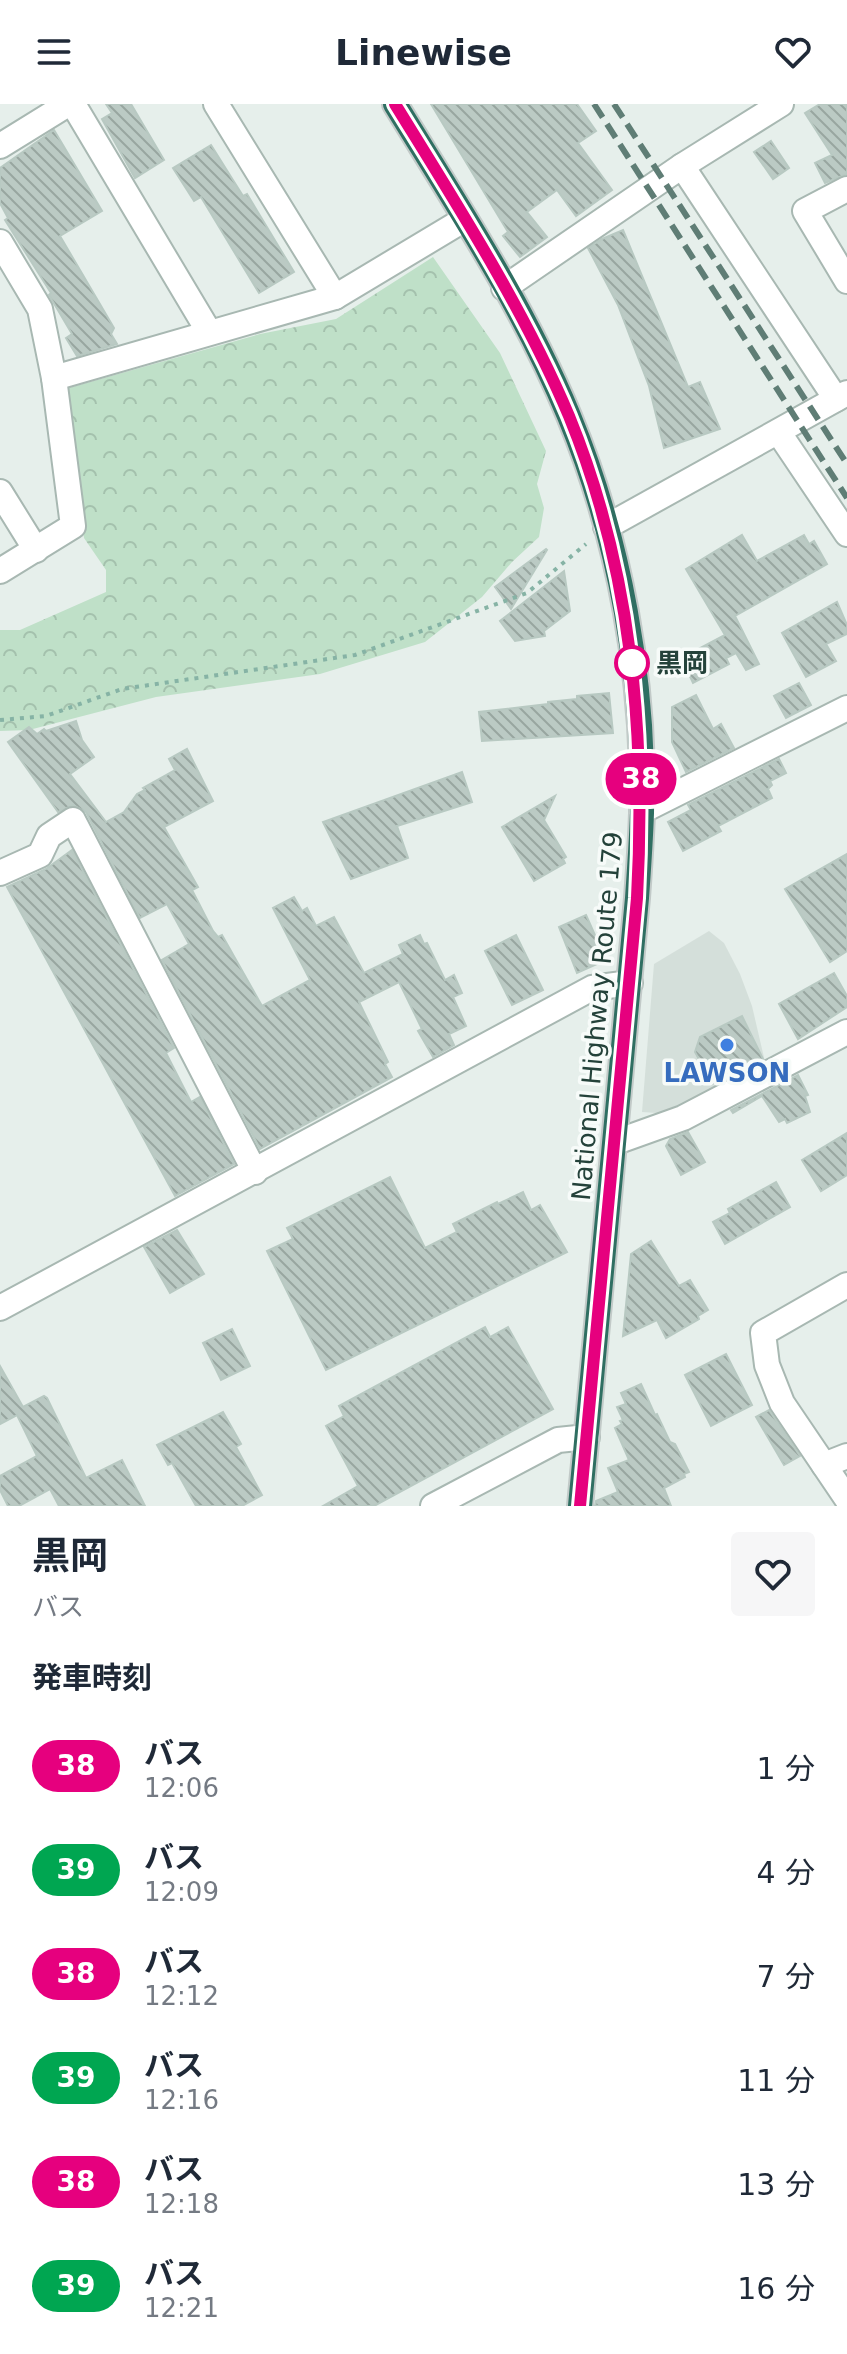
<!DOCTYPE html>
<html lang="ja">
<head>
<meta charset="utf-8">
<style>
	:root { --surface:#fff; --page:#f6f6f7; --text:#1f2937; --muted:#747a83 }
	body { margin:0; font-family:"DejaVu Sans","Noto Sans JP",sans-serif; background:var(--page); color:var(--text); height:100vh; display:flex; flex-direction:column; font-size:30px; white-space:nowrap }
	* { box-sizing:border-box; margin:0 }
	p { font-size:26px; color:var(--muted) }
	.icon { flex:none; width:44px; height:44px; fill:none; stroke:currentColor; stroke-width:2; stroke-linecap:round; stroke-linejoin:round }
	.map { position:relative; height:1402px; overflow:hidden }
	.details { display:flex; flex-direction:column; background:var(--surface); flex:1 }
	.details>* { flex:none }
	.badge { padding:0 16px; border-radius:26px; font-size:28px; line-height:52px }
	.map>.badge { position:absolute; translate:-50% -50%; box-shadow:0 0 0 4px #fff }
	h2 { padding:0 32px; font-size:30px; line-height:72px }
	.round { display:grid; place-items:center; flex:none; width:84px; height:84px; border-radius:8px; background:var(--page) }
	.summary { display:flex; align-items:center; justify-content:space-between; height:136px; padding:0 32px }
	h1 { font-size:38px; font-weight:700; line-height:60px }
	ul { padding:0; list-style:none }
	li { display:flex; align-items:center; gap:24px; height:104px; padding:0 32px }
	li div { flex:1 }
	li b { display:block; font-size:30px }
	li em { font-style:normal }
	li .badge { min-width:88px; font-weight:700; text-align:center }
	header { display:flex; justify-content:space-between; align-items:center; height:104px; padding:0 32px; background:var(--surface); font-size:36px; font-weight:700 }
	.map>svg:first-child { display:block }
</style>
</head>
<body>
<header><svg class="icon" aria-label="menu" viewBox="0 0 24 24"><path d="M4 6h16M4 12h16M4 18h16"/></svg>Linewise<svg class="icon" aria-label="heart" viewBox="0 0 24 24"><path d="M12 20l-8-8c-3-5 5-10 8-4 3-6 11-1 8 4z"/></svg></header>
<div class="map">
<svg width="847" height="1402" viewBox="0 0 847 1402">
	<defs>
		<pattern id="forest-crowns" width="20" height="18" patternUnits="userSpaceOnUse" patternTransform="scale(2)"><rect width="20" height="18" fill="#bfe0c8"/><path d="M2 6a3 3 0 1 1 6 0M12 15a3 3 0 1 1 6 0" fill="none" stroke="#a4c1ad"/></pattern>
		<pattern id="building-back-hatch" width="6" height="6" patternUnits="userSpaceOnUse" patternTransform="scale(2)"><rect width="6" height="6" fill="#bbcac4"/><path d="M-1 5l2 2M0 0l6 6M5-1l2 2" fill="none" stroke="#98a6a0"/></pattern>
	</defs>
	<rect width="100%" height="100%" fill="#e6efeb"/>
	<path fill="#d4dfda" d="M709 827 724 839 740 870 752 902 766 962 672 1010 642 1008 654 860Z"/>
	<path fill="url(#forest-crowns)" d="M433 153 500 249 546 347 537 380 544 404 539 433 512 458 482 493 425 538 320 570 156 593 29 626 0 627V526H20L106 488V466L84 434 65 285 260 230 336 215Z"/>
	<g fill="url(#building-back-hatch)" stroke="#b8c9c2" stroke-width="2">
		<path d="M106 0H131L164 56 135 74 102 15 112 9Z"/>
		<path d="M431 0H577L596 27 578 39 612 86 576 112 557 86 527 108 547 133 520 153 503 132 508 128Z"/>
		<path d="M820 0H847V70L825 79 815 59 832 51 805 9Z"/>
		<path d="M54 26 102 107 60 132 114 224 111 230 117 240 77 252 66 234 72 230 49 191 51 189 5 116 8 114 0 99V64Z"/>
		<path d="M771 37 789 64 773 75 754 48Z"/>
		<path d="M211 41 243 92 247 90 294 168 259 189 201 93 194 97 173 64Z"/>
		<path d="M623 126 688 283 700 278 720 325 664 344 649 282 618 201 588 144 602 135Z"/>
		<path d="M742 431 757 457 804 431 809 440 814 437 827 460 735 512 759 560 746 566 736 549 726 554 729 560 693 579 684 560 694 554 691 549 725 531 686 465Z"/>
		<path d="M546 445 547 446 511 505 495 483Z"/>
		<path d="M564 467 570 507 544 527 545 532 515 537 500 517Z"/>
		<path d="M837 498 847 521V530L826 540 836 557 806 573 782 529Z"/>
		<path d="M799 579 811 601 786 614 774 592Z"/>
		<path d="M609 589 613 629 482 637 479 608 548 600V598L577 595V592Z"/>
		<path d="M696 591 713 625 721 620 734 644 686 668 672 638V603Z"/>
		<path d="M76 617 82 636 94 653 70 670 106 718 124 708 137 690 145 686 143 684 175 666 169 655 187 645 213 697 164 723 198 783 192 786 213 827 218 833 222 831 262 902 310 876 273 804 294 793 302 807 307 804 316 822 334 813 364 869 403 850 399 841 420 831 424 840 427 839 445 876 454 871 462 889 453 893 466 922 449 930 454 941 433 953 418 927 422 925 399 878 359 898 388 958 385 960 392 973 260 1045 162 856 189 840 167 800 140 814 86 708 73 701 58 708 8 638 29 623 37 630 44 625 46 627Z"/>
		<path d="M779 655 786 669 770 677 772 681 768 685 772 694 718 722 721 727 683 747 668 718 691 706 688 701Z"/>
		<path d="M462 668 472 698 397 722 408 754 351 775 323 718Z"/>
		<path d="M555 692 544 716 566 753 563 755 565 759 534 777 502 723Z"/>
		<path d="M72 746 174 944 166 949 191 998 200 993 234 1060 175 1092 7 783 46 765Z"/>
		<path d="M847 750V847L830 858 785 785Z"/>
		<path d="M586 811 606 856 577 869 559 823Z"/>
		<path d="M516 831 543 886 512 901 485 847Z"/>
		<path d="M834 869 847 892V903L798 935 779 900Z"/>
		<path d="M742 912 763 955 712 980 695 948 700 933Z"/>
		<path d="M798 971 808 991 805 992 810 1008 787 1019 785 1015 779 1018 762 992 733 1009 731 1006Z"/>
		<path d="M688 1028 705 1058 681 1071 666 1042 670 1035Z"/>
		<path d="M847 1029V1071L821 1087 802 1056Z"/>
		<path d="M390 1073 425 1144 457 1128 453 1120 497 1098 498 1100 523 1088 531 1106 540 1101 567 1148 326 1266 267 1147 293 1135 287 1124Z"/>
		<path d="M776 1078 790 1103 725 1140 713 1118 730 1109 728 1105Z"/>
		<path d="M177 1126 204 1170 170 1189 144 1143Z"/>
		<path d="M651 1137 679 1182 690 1176 708 1206 698 1212 699 1215 666 1234 657 1216 623 1232 631 1150Z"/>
		<path d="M485 1223 490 1233 508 1223 553 1305 374 1402H323L358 1382 326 1322 344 1312 339 1302Z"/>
		<path d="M232 1225 250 1262 221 1276 203 1239Z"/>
		<path d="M726 1250 752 1301 711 1322 685 1271Z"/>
		<path d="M0 1262 23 1303 44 1292 47 1294 86 1374 122 1356 145 1402H59L50 1385 19 1402H8L0 1386V1372L37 1352 17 1311 0 1320Z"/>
		<path d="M641 1280 655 1311 657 1310 670 1338 675 1340 689 1368 684 1370 685 1373 664 1384 671 1402H595L596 1397 618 1388 608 1364 629 1356 615 1324 622 1320 620 1317 623 1316 617 1303 626 1300 621 1289Z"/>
		<path d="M769 1306 800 1352 784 1361 756 1313Z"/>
		<path d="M223 1308 241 1340 236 1343 262 1391 242 1402H196L172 1359 168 1361 157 1341Z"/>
	</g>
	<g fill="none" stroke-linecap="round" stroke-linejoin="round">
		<defs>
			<g id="minor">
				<path d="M73 0 209 228"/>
				<path d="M216 0 335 193"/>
				<path d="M0 42 68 0"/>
				<path d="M682 62 836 295"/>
				<path d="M847 85 805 107 847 177"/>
				<path d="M0 138 40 205 54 274 73 422 0 467"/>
				<path d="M504 184 682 62 781 0"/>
				<path d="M54 274 335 193 465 115"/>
				<path d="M779 329 847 430"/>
				<path d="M0 388 36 446"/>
				<path d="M606 423 847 289"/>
				<path d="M642 707 847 604"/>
				<path d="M0 769 40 751 49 732 73 716 255 1068"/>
				<path d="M616 1038 683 1014 847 928"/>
				<path d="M847 1181 763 1229 767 1261 782 1299 847 1395"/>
				<path d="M0 1204 592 884 630 879"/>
				<path d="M824 1361 847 1352"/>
				<path d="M433 1402 558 1336 587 1333"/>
			</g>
			<path id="highway" d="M395 0C457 101 524 203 569 312 620 435 645 577 642 709 641 737 639 766 637 794L580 1402"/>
		</defs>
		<use href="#minor" stroke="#a8b8b2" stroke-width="28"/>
		<use href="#highway" stroke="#c2cac8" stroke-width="28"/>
		<path stroke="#86b3a5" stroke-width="4" stroke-dasharray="4 6" stroke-linecap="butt" d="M0 616 46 612 122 585 355 551 527 489 586 440"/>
		<use href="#minor" stroke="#fff" stroke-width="24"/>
		<use href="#highway" stroke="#2f6f62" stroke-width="24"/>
		<g stroke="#5f7d75" stroke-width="6" stroke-dasharray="16 8" stroke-linecap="butt">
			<path d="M594 0 847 394"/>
			<path d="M614 0 847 360"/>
		</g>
	</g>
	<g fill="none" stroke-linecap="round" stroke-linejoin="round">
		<defs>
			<path id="line" d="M395 0C456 99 524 205 569 312 632 466 646 630 637 794L580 1402"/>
		</defs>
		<use href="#line" stroke="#fff" stroke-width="18"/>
		<use href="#line" stroke="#e6007e" stroke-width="12"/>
	</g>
	<circle fill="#fff" stroke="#e6007e" stroke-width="4" cx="632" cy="559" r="16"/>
	<circle fill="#3f7fe0" stroke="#f7fbf9" stroke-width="3" cx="727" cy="941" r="8"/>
	<g text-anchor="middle" stroke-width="7" stroke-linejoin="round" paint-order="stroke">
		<g font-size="26" font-weight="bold" fill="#24423a" stroke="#f7fbf9" text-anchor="start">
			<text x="656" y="568">黒岡</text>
		</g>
		<g font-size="26" fill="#24423a" stroke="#f7fbf9">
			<text transform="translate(597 912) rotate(-85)" y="9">National Highway Route 179</text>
		</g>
		<g font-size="26" font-weight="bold" fill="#366cbe" stroke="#f7fbf9">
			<text x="727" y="978">LAWSON</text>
		</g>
	</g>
</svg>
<b class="badge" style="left:641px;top:675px;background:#e6007e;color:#fff">38</b>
</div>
<section class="details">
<div class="summary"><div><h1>黒岡</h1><p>バス</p></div><a class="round"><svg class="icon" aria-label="heart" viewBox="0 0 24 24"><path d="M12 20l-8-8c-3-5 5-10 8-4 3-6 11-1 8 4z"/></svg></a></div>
<h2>発車時刻</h2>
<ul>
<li><span class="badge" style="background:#e6007e;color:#fff">38</span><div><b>バス</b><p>12:06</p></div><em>1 分</em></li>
<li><span class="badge" style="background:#00a651;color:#fff">39</span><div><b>バス</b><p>12:09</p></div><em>4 分</em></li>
<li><span class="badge" style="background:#e6007e;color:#fff">38</span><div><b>バス</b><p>12:12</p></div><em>7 分</em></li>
<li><span class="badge" style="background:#00a651;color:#fff">39</span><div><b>バス</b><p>12:16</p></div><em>11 分</em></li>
<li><span class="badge" style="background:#e6007e;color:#fff">38</span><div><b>バス</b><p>12:18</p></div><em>13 分</em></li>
<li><span class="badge" style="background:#00a651;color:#fff">39</span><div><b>バス</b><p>12:21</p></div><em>16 分</em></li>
</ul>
</section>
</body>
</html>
